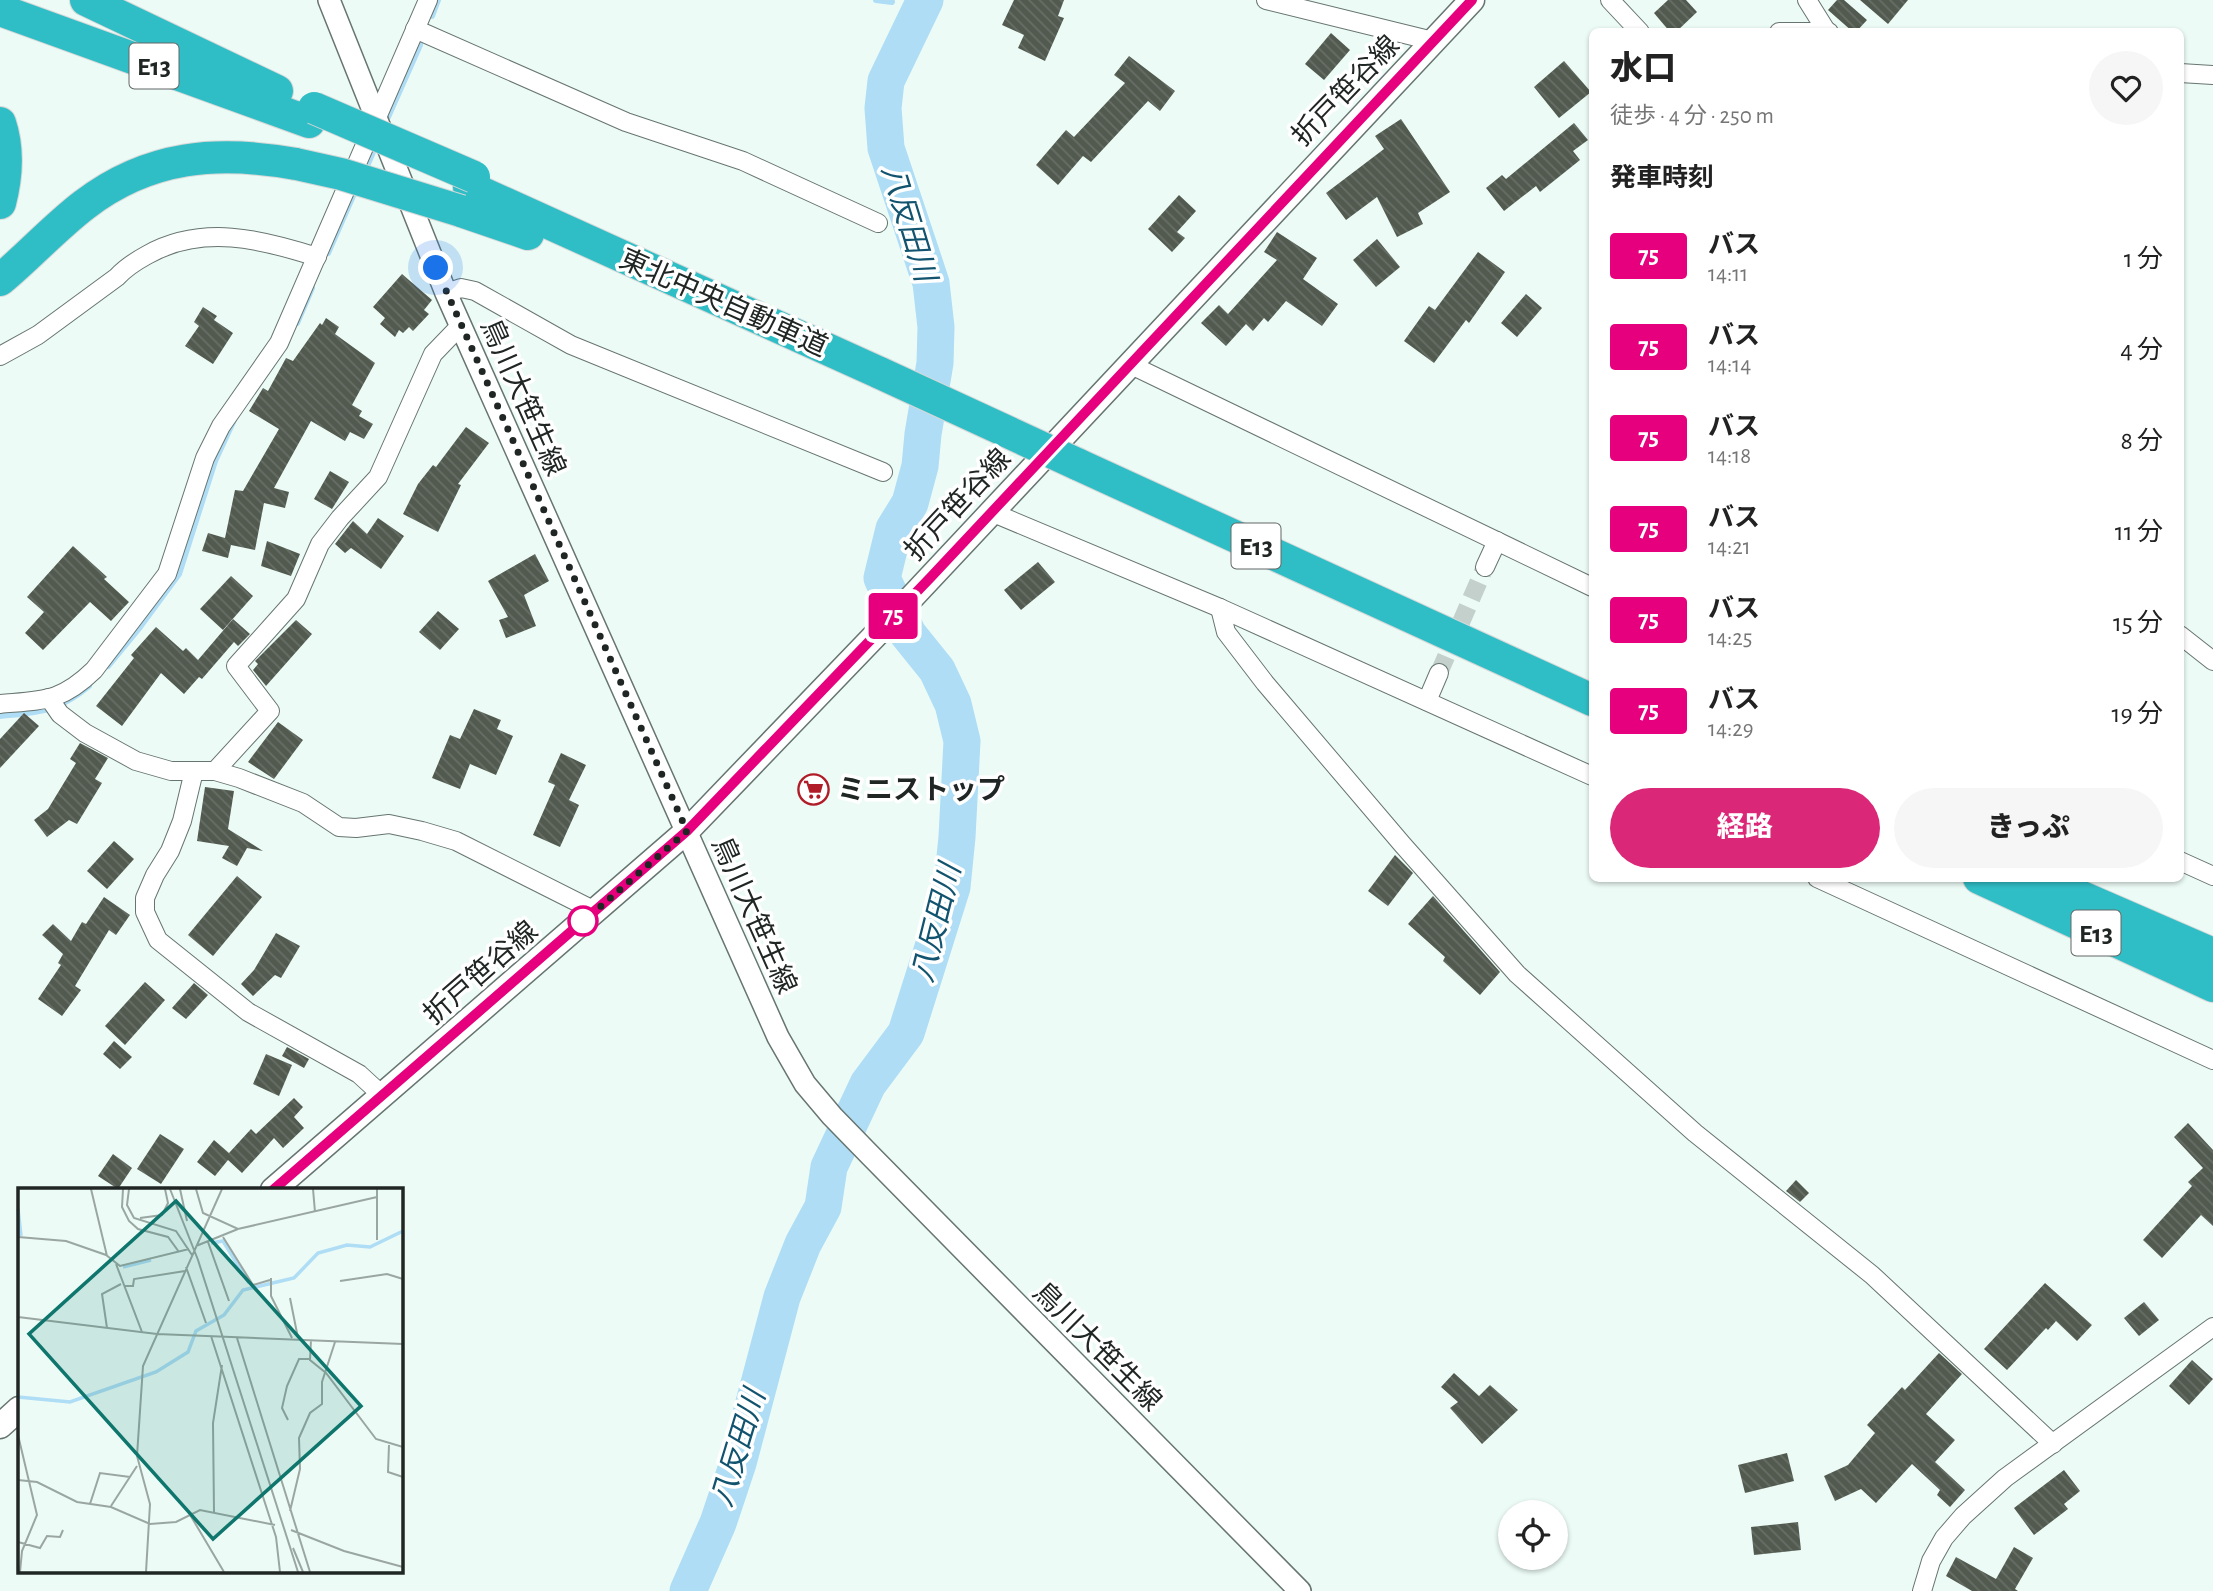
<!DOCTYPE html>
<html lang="ja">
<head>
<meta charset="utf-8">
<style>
	:root { --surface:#fff; --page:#f6f6f6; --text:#222; --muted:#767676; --accent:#db2777 }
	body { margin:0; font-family:"Alegreya Sans","Noto Sans JP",sans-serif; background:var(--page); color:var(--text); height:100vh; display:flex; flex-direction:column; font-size:26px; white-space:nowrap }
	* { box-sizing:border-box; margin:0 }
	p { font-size:23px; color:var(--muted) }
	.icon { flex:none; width:38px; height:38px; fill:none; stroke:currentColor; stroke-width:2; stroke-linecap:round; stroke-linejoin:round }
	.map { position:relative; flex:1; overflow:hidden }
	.panel { position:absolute; left:1589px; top:28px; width:595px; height:854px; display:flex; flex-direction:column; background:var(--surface); border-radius:10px; box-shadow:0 2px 5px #0004 }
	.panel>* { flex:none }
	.badge { padding:0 14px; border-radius:5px; font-size:24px; line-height:46px }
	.tools { position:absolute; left:1498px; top:1500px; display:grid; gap:14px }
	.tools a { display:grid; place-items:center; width:70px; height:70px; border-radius:50%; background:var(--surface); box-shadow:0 2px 5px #0004; font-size:35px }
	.you { position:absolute; width:35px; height:35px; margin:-18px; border:5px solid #fff; border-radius:50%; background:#1a73e8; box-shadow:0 0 0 10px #1a73e833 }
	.map>.badge { position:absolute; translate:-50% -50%; box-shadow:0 0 0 4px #fff }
	h2 { padding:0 21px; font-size:26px; line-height:63px }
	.round { display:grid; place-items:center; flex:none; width:74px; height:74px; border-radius:37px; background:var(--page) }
	.headline { display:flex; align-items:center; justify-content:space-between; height:119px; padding:0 21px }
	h1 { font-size:33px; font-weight:800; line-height:52px }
	.primary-button { display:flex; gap:14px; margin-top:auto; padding:14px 21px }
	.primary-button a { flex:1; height:80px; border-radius:42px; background:var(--accent); color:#fff; font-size:28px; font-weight:800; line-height:80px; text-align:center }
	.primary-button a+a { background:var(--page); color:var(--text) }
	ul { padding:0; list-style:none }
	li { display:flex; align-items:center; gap:21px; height:91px; padding:0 21px }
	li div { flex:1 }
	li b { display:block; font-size:26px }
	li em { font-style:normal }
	li .badge { min-width:77px; font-weight:700; text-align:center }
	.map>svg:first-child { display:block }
</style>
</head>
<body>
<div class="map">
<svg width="2213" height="1591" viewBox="0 0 2213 1591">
	<defs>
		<pattern id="building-back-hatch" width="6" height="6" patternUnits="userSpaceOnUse" patternTransform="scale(1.75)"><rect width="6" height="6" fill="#525a50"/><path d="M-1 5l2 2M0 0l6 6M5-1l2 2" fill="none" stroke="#676e66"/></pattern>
	</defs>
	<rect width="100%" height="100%" fill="#ecfbf6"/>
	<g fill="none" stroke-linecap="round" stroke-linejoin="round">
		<g stroke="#aeddf5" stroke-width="6">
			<path d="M876 0 892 2"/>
			<path d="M432 16 438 0"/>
			<path d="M388 117 420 45"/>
			<path d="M364 173 376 145"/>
			<path d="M328 253 356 189"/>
			<path d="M297 323 312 288"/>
			<path d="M108 666 140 627 179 574 215 461 234 420"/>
			<path d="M0 716C38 712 58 712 89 686"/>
		</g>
		<path stroke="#aeddf5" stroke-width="37" d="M688 1591 718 1523 738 1463 782 1297 803 1244 823 1207 829 1167 868 1084 906 1033 952 887 957 837 962 741 953 704 937 670 908 634 882 578 894 529 910 503 920 466 923 434 935 363 936 327 931 283 886 148 883 108 886 81 925 0"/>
	</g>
	<g fill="url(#building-back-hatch)">
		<path d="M1014 0H1064L1058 16 1064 18 1045 61 1018 48 1024 35 1002 25Z"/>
		<path d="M1668 0H1686L1697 12 1676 32H1670L1654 13Z"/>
		<path d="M1837 0H1844L1867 20 1856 32H1853L1828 10Z"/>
		<path d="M1860 0H1908L1888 24Z"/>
		<path d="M1331 33 1350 50 1324 80 1305 64Z"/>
		<path d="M1129 56 1175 91 1160 111 1148 101 1091 162 1083 156 1058 185 1036 165 1066 130 1074 137 1125 83 1114 75Z"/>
		<path d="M1564 61 1591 92 1559 118 1534 87Z"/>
		<path d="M1401 119 1450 192 1418 213 1423 224 1397 237 1377 197 1346 220 1326 193 1384 149 1375 136Z"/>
		<path d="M1574 123 1588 140 1573 151 1580 160 1540 192 1536 186 1504 211 1486 188 1502 175 1506 179Z"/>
		<path d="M1179 195 1196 211 1177 232 1185 238 1172 252 1148 229Z"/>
		<path d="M1277 232 1317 258 1303 279 1338 304 1322 326 1286 301 1268 322 1264 318 1253 331 1246 324 1226 346 1201 323 1219 305 1228 314 1277 260 1264 252Z"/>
		<path d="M1377 239 1400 267 1376 287 1353 260Z"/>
		<path d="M1478 252 1505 272 1469 323 1466 320 1434 363 1404 341 1429 306 1435 310Z"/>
		<path d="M402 274 432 300 424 310 429 314 413 331 409 327 403 333 399 330 395 337 380 324 385 318 373 307Z"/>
		<path d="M1526 294 1542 308 1517 337 1501 323Z"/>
		<path d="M203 307 217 316 214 320 233 333 213 364 185 346 199 326 194 322Z"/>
		<path d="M326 318 339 327 335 334 375 363 352 405 362 411 359 416 373 424 364 439 350 432 345 441 311 421 274 488 289 492 285 508 264 503 255 550 231 545 228 558 202 551 208 533 225 538 235 490 243 491 279 429 249 411 263 388 268 391 286 358 293 361 320 323 322 325Z"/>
		<path d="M466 427 489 443 458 484 461 485 438 532 403 514 418 484 433 465 436 467Z"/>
		<path d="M330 471 349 482 332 509 314 499Z"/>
		<path d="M378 518 404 536 381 569 351 548 345 553 335 544 353 521 367 534Z"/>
		<path d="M267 541 300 554 291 576 261 566Z"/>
		<path d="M73 546 107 577 104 579 129 602 111 621 90 602 43 650 25 633 44 612 27 597Z"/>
		<path d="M535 554 549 581 524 595 536 626 506 638 499 620 508 617 488 581Z"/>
		<path d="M1038 562 1055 582 1021 610 1004 590Z"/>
		<path d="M231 576 253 596 223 630 200 609Z"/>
		<path d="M438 611 459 629 440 650 419 632Z"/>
		<path d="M233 619 250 634 238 646 234 642 202 679 199 677 184 694 161 673 122 726 96 706 134 658 131 655 156 627 183 651 186 648 198 660Z"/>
		<path d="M296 620 312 634 266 686 253 670 258 664 255 661Z"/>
		<path d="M474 709 501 720 497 729 513 736 496 775 470 764 460 789 432 778 450 735 460 739Z"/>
		<path d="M24 713 39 726 0 768V739Z"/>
		<path d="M278 722 303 740 274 779 248 762Z"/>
		<path d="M80 743 108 758 95 779 102 783 77 824 69 820 47 837 34 820 48 809 76 763 70 759Z"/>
		<path d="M561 753 586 765 569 800 579 805 560 847 533 835 555 785 548 782Z"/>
		<path d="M205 787 234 791 228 829 263 851 247 848 237 866 222 858 229 846 197 841Z"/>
		<path d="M114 841 134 859 107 889 87 871Z"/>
		<path d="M1395 855 1413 873 1388 906 1368 891Z"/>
		<path d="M237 876 262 897 213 956 188 935Z"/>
		<path d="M1433 896 1500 972 1480 995 1443 961 1445 957 1408 924Z"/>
		<path d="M104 897 130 915 116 935 109 930 75 986 81 990 62 1016 38 999 61 965 58 963 63 954 42 935 53 924 71 941 82 922 86 924Z"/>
		<path d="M276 933 300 946 281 978 275 975 253 996 241 984 254 970Z"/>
		<path d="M145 982 165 1000 125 1045 105 1026Z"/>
		<path d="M194 983 208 995 186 1019 172 1008Z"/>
		<path d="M114 1041 132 1057 120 1069 103 1054Z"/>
		<path d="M287 1047 309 1059 304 1068 282 1056Z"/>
		<path d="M266 1054 292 1065 279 1096 253 1084Z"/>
		<path d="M294 1098 303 1107 294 1117 304 1128 283 1148 274 1138 242 1173 228 1160 215 1176 197 1162 214 1140 229 1153 251 1129 256 1134Z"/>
		<path d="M2188 1123 2213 1150V1226L2201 1215 2162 1258 2143 1240 2192 1186 2188 1182 2203 1168 2174 1137Z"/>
		<path d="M160 1134 184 1149 161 1184 137 1169Z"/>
		<path d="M113 1154 132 1168 118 1189 98 1176Z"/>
		<path d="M1796 1180 1809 1193 1800 1202 1786 1191Z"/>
		<path d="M2045 1283 2092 1325 2077 1341 2056 1321 2048 1330 2046 1328 2007 1370 1984 1349Z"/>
		<path d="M2144 1302 2159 1320 2139 1336 2124 1318Z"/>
		<path d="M1939 1353 1962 1374 1926 1414 1955 1440 1935 1462 1965 1490 1950 1507 1937 1495 1940 1490 1912 1464 1876 1503 1861 1489 1835 1501 1824 1476 1848 1465 1875 1433 1867 1425 1902 1387 1905 1390Z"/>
		<path d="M2192 1360 2213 1379 2189 1405 2169 1386Z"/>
		<path d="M1454 1373 1479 1396 1490 1385 1518 1410 1482 1444 1450 1408 1458 1402 1441 1387Z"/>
		<path d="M1787 1453 1794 1481 1745 1493 1738 1465Z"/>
		<path d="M2064 1470 2080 1491 2064 1504 2068 1509 2034 1535 2014 1508Z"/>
		<path d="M1798 1522 1801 1550 1754 1555 1751 1527Z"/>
		<path d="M2014 1547 2033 1558 2015 1589 2018 1591H1972L1946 1576 1956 1557 1996 1579Z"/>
	</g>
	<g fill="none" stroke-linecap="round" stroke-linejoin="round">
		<path stroke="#c3d0cc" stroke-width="18" stroke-dasharray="18 9" stroke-linecap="butt" d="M1439 673 1485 567"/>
		<defs>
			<g id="minor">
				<path d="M1266 0 1433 41"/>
				<path d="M1610 0 1640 32"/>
				<path d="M1807 0 1827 32"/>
				<path d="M415 29 626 122 743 161 878 223"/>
				<path d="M1779 32H1829"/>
				<path d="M2180 73 2213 75"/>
				<path d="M446 293 461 288 475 291 571 345 883 472"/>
				<path d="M0 356 38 335 117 277C126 267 136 261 147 255 202 224 261 239 317 257"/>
				<path d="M1129 364 1592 587"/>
				<path d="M991 512 1220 608 1592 776"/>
				<path d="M1485 567 1497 541"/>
				<path d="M1220 608 1226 632 1265 683 1402 844 1517 974 1695 1133 1872 1275 2053 1444"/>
				<path d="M2180 635 2213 661"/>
				<path d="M49 698 60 714 85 733 136 761 171 771H215L239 778 303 803 339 827 356 828 389 824 422 831 456 841 595 911"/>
				<path d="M1427 701 1439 673"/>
				<path d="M0 704C44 700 61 702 94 670L167 574 205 458 221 426 279 343 428 0"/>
				<path d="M194 771 182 821 170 851 155 875 145 898V912L158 940 248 1012 359 1074 383 1096"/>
				<path d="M215 771 270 711 236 666 296 599 320 544 340 518 378 477 433 354 461 325"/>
				<path d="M2180 861 2213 876"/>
				<path d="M1817 878 2213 1060"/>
				<path d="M1922 1591 1931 1561 1944 1538 1963 1516 2005 1478 2213 1327"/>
			</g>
			<path id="tertiary" d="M329 0 446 293 778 1037 805 1084 832 1116 870 1155 1300 1591"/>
			<g id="secondary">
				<path d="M273 1190 687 831 914 595 1472 0"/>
				<path d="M0 1426 19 1409"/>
			</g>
			<g id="motorway">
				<path d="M86 0 277 91"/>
				<path d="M0 10 309 122"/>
				<path d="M0 123C9 150 7 176 0 203"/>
				<path d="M469 187 880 373"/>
				<path d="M461 211 528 234"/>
				<path d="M0 280C29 256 54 228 84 205 149 155 218 150 296 164"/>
				<path d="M1077 464 1592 700"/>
				<path d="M1979 878 2213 986"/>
				<path d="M2038 878 2213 954"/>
			</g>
		</defs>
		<use href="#minor" stroke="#677570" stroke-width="20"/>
		<use href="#tertiary" stroke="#677570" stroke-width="24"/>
		<use href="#secondary" stroke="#677570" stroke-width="27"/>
		<use href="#motorway" stroke="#d7d8d8" stroke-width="34"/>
		<use href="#minor" stroke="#fff" stroke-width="18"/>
		<use href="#tertiary" stroke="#fff" stroke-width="21"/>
		<use href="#secondary" stroke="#fff" stroke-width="24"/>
		<use href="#motorway" stroke="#30bec6" stroke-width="32"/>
		<defs>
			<g id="motorway-bridge">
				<path d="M314 108 474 177"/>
				<path d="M296 164 341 174 461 211"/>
				<path d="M880 373 1077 464"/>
			</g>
		</defs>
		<use href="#motorway-bridge" stroke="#d7d8d8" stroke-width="34" stroke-linecap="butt"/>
		<use href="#motorway-bridge" stroke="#30bec6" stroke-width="32"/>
	</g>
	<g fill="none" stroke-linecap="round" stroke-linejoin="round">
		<defs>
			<path id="line" d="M273 1190 687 831 930 578 1472 0"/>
		</defs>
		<use href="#line" stroke="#fff" stroke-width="16"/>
		<use href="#line" stroke="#e6007e" stroke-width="10"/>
		<path stroke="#202624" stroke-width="7" stroke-dasharray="0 12.6" d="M436 268 687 831 576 928 583 921"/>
	</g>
	<defs>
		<symbol id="supermarket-ring" viewBox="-11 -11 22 22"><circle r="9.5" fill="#fff" stroke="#b01d28" stroke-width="1.5"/><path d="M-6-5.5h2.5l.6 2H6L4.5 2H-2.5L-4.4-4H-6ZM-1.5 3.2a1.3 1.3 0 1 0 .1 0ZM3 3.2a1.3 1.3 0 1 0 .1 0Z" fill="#b01d28"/></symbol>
	</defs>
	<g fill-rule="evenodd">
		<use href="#supermarket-ring" x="796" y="772" width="35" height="35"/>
	</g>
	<circle fill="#fff" stroke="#e6007e" stroke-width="3.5" cx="583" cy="921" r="14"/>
	<g text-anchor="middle" stroke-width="7" stroke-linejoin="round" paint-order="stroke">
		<g fill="#fff" stroke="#636766" stroke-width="2">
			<rect x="129.5" y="43.5" width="49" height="45" rx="5"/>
			<rect x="1231.5" y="523.5" width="49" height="45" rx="5"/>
			<rect x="2071.5" y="910.5" width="49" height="45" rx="5"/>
		</g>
		<g font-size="26" font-weight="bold" fill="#202624">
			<text x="154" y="75">E13</text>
			<text x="1256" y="555">E13</text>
			<text x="2096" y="942">E13</text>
		</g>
		<g font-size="28" fill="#202624" stroke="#fff">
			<text transform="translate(1345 90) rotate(-46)" y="10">折戸笹谷線</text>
			<text transform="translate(724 302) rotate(24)" y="10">東北中央自動車道</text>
			<text transform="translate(524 397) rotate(66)" y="10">鳥川大笹生線</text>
			<text transform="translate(957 504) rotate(-47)" y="10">折戸笹谷線</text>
			<text transform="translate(755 915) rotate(66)" y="10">鳥川大笹生線</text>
			<text transform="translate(480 972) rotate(-41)" y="10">折戸笹谷線</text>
			<text transform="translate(1098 1346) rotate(45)" y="10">鳥川大笹生線</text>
		</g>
		<g font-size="28" font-weight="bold" fill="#202624" stroke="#fff" text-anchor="start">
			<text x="837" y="799">ミニストップ</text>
		</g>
		<g font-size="30" font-style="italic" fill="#12546f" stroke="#fff">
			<text transform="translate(909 223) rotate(73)" y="10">八反田川</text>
			<text transform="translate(936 923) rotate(-76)" y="10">八反田川</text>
			<text transform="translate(738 1448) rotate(-73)" y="10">八反田川</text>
		</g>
	</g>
	<g transform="translate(18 1188)">
		<rect width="385" height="385" fill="#ecfbf6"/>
		<path fill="none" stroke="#aeddf5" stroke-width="3.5" d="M0 21 3 48M193 55 205 53 231 95M105 79 133 72M0 209 52 214 138 184 170 164 178 143 206 127 225 102 276 90 300 65 329 57 352 59 385 43"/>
		<path fill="none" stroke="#9aa6a2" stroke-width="2" d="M73 1 89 68M105 1 104 19 111 33 120 41 150 49 161 64M111 1 109 17 116 30 158 43 174 67M152 1 180 72 280 384M162 1 169 33M178 1 185 25 220 41 359 9M295 1 297 24M122 30 144 27 150 15 147 1M0 49 48 53 88 67 102 78 171 61M205 49 235 97 252 92M359 52V1M190 54 211 113M178 58 220 41M98 76 124 144M168 79 188 135M253 90V108L274 150M322 93 369 86 385 91M106 98H115L116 91 167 83M272 110 280 150M0 129 139 146 385 156M89 140 84 106 103 96M193 148 258 349 262 384M219 150 292 384M293 152 292 172 308 185 358 251 385 259M270 232 264 220 269 198 281 171H292M0 247 19 327 4 363 2 384M371 257 370 284 385 289M0 292 19 294 59 314 93 319 132 336 158 334 182 322 257 337M72 316 82 285 112 289M93 318 119 278M272 323 282 281 281 250 292 225 304 216V194L317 154M196 324 195 235 204 177M171 325 206 384M273 342 326 363 385 379M0 354 22 360 29 348 42 349 45 342M275 360 285 384M128 384 132 316 119 268 125 178 204 1"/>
		<path fill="#0f766e" fill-opacity="0.15" stroke="#0f766e" stroke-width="3.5" d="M158 13 343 218 195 351 11 146Z"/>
		<rect width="385" height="385" fill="none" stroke="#202624" stroke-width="3.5"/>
	</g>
</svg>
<div class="tools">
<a><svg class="icon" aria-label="locate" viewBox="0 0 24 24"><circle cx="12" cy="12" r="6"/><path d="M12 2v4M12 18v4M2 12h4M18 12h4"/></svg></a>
</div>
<div class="you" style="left:436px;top:268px"></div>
<b class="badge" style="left:893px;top:616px;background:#e6007e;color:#fff">75</b>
<section class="panel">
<div class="headline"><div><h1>水口</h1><p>徒歩 · 4 分 · 250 m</p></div><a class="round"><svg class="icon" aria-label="heart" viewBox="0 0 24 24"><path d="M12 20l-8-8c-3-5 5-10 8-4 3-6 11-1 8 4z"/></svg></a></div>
<h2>発車時刻</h2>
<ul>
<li><span class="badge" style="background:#e6007e;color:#fff">75</span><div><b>バス</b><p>14:11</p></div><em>1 分</em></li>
<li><span class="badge" style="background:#e6007e;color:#fff">75</span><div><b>バス</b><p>14:14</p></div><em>4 分</em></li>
<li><span class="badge" style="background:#e6007e;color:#fff">75</span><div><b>バス</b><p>14:18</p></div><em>8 分</em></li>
<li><span class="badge" style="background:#e6007e;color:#fff">75</span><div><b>バス</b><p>14:21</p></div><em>11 分</em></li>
<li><span class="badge" style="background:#e6007e;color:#fff">75</span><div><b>バス</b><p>14:25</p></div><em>15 分</em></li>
<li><span class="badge" style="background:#e6007e;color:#fff">75</span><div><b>バス</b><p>14:29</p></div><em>19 分</em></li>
</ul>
<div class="primary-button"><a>経路</a><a>きっぷ</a></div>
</section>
</div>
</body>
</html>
